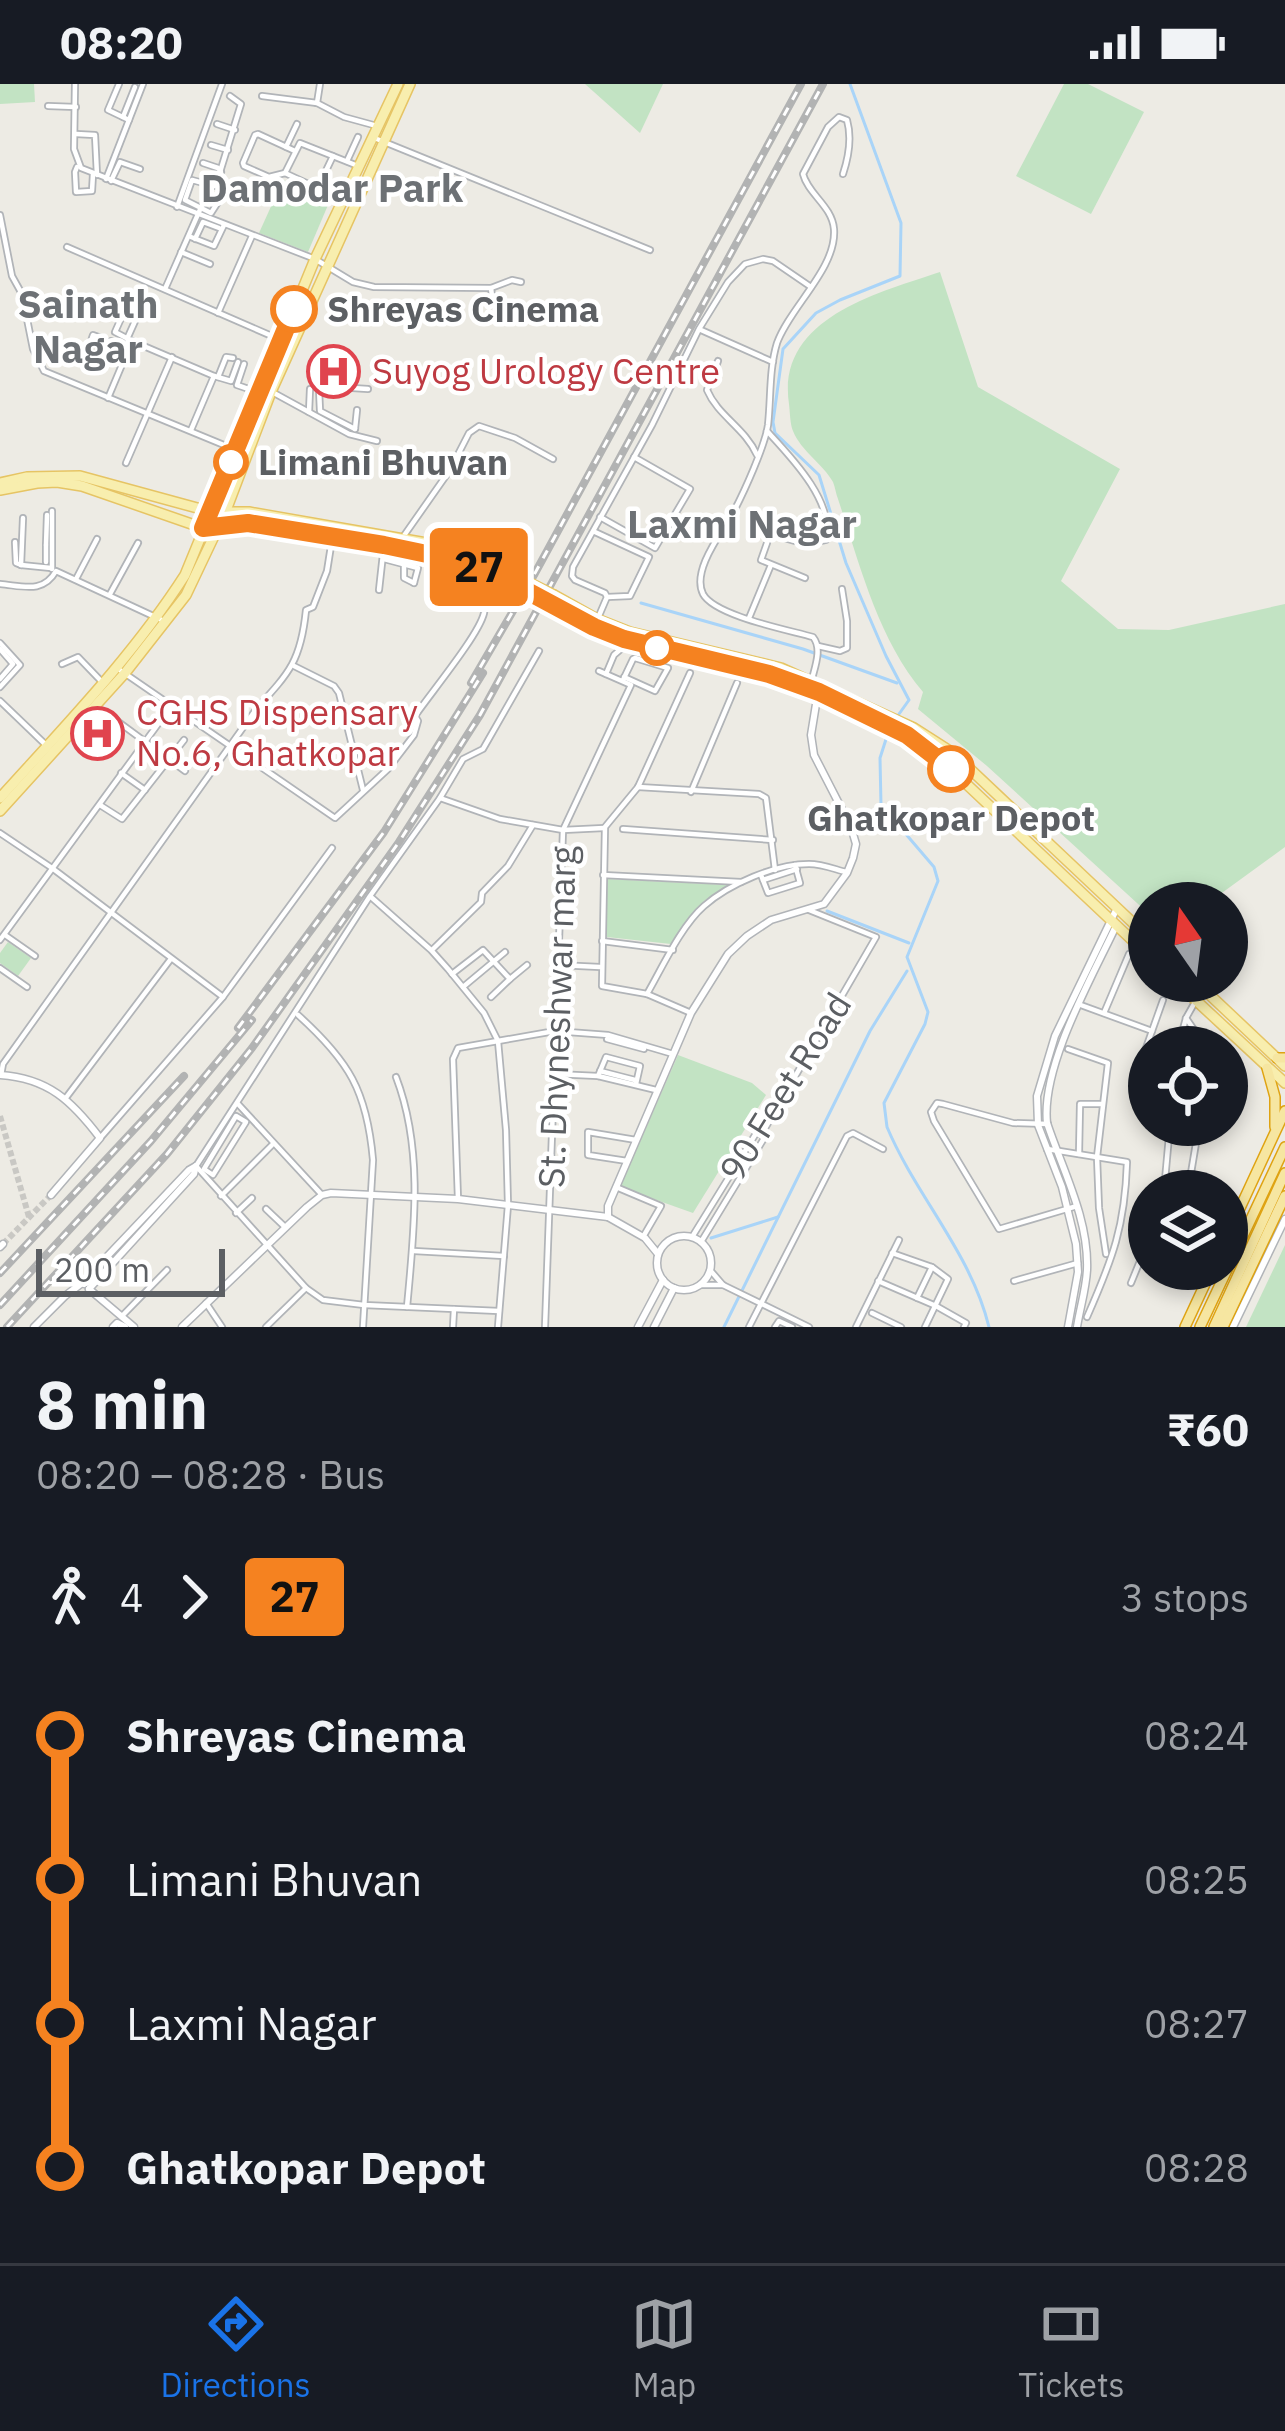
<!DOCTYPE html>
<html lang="en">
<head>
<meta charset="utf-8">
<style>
	:root { --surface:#171b24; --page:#242831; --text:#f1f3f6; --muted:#9ea1a6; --line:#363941; --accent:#1a73e8 }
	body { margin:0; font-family:"IBM Plex Sans",sans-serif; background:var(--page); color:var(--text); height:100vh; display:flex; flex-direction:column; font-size:45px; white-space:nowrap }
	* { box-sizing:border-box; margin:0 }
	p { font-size:39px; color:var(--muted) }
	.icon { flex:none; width:66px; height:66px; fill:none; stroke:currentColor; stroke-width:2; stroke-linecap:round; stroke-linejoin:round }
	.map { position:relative; height:1243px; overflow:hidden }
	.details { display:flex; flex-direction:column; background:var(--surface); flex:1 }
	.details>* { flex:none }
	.badge { padding:0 24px; border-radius:9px; font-size:42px; line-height:78px }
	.needle { width:78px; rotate:346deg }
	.buttons { position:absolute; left:1128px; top:798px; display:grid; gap:24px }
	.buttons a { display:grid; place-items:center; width:120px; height:120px; border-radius:50%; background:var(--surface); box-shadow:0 6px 18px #0003; font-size:60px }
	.scale { position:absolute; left:36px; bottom:30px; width:189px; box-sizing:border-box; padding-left:12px; border:6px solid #5c5f63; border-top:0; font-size:33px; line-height:42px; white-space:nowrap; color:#5c5f63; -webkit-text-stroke:9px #fff; paint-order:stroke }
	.map>.badge { position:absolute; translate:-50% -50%; box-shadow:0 0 0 6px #fff }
	.legs { display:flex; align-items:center; gap:18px; height:132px; padding:0 36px; font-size:39px }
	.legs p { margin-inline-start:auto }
	.summary { display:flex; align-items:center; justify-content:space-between; height:204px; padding:0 36px }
	h1 { font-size:66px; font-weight:700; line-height:90px }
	ul { padding:0 36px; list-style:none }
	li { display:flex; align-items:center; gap:42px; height:144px; font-size:45px }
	li i { display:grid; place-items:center; width:18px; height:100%; margin:0 15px; background:currentColor }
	li i::after { content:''; width:30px; height:30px; margin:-15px; border:9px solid; border-radius:50%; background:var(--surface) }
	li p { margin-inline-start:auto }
	li:first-child i { background:linear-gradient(#0000 50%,currentColor 0) }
	li:last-child i { background:linear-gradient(currentColor 50%,#0000 0) }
	.status { display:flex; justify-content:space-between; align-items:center; height:84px; padding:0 60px; background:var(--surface); direction:ltr }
	.status svg { height:33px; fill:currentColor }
	.dock { display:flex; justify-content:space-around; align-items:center; height:168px; border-top:3px solid var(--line); background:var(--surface); font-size:33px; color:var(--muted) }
	.dock a { display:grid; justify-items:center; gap:6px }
	.dock .current { color:var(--accent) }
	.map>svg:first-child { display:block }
</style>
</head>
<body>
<div class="status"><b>08:20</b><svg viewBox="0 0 49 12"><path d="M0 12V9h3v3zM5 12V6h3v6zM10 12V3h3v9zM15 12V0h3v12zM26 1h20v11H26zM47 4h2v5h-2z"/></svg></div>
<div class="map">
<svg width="1285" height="1243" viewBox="0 0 1285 1243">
	<rect width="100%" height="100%" fill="#edebe4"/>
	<g fill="#c2e3c3">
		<path d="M0 0H34L35 18 0 20Z"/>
		<path d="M585 0H663L640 49Z"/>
		<path d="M1064 0H1088L1144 28 1091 130 1016 92Z"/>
		<path d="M283 96 331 114 308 168 259 149Z"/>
		<path d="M940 188 978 303 1120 385 1061 497 1118 545 1169 546 1285 520V763L1208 819H1149V830L987 682 918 625 923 608C878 555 860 481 838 415 836 410 835 403 833 398 823 380 801 367 793 347 790 340 790 328 789 320 776 234 878 209 940 188Z"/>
		<path d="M607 795 729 801 704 817 671 860 607 853Z"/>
		<path d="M8 858 31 874 18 892 0 879V869Z"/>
		<path d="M678 971 752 999 766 1011 693 1129 620 1103Z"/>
		<path d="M1285 1161V1243H1246Z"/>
	</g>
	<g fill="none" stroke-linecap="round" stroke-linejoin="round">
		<g stroke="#a9d4f8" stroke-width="3">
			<path d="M850 0 901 139 900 192 840 216 816 229 783 265 773 338 775 349 819 391 846 479 886 572 909 616 899 630"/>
			<path d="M641 519 803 565 897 599"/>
			<path d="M888 649 880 674 881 721 934 783 938 797 907 873 928 928 925 940 884 1019 887 1043C916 1112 971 1169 989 1243"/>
			<path d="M827 827 909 859"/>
			<path d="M711 1154 778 1133"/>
			<path d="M724 1243 870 947 907 887"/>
		</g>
		<g stroke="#c9c8c4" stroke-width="6" stroke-dasharray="6 3" stroke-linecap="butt">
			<path d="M0 1032 29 1133"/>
			<path d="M3 1160 51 1111"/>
		</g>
		<defs>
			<g id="minor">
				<path d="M75 0 74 65 81 84 315 175 353 198 374 203 491 204 512 196 521 198"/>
				<path d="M119 0 108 26 129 36"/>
				<path d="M262 12 317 19 344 33 377 42"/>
				<path d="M317 19 320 0"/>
				<path d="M48 22 76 23"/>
				<path d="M123 33 135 3"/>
				<path d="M217 40 235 46"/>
				<path d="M76 50 95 51 97 91"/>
				<path d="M372 53 650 166"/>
				<path d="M211 61 228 66"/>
				<path d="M286 63 297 40"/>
				<path d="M295 67 258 50 255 51 243 79 244 82 269 93 285 89 315 103"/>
				<path d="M347 77 358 53"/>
				<path d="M203 79 218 84 221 88"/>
				<path d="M77 83 75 88 76 108 92 107 93 90"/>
				<path d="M285 89 300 59 358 82"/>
				<path d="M106 95 143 0"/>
				<path d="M322 95 333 72"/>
				<path d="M111 97 120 78 140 85"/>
				<path d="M214 102 192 96 185 116 211 129 222 112"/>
				<path d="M177 123 222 0"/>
				<path d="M0 131 12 192 22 210 33 265 44 287 236 366"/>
				<path d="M191 153 214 162 224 141"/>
				<path d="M195 155 203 138 219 144"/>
				<path d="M67 163 281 256"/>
				<path d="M181 168 210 180"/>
				<path d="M491 204 493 220 506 225H523"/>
				<path d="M165 205 210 103 216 101 241 20 230 12"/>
				<path d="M218 229 252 152"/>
				<path d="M123 230 115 248 132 257"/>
				<path d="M701 246 773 278"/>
				<path d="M104 255 93 251 87 269 101 273 111 257 129 264"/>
				<path d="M127 255 136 235"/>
				<path d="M718 277 707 306C718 332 745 344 757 371"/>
				<path d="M244 280 237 301 260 309"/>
				<path d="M214 292 231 297 238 278"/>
				<path d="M218 293 226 273 233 274"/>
				<path d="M274 309 349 350 377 357"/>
				<path d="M108 314 132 257 214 292 191 346"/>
				<path d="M309 328 310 305"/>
				<path d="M355 345 320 327 319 305 321 302 368 305"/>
				<path d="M355 345 357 326"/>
				<path d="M126 379 172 273"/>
				<path d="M52 427V485"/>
				<path d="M600 433 655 464 690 405 634 373"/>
				<path d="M766 446C786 456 804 462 826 456 835 418 791 373 767 347"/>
				<path d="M595 448 649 473 630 512 607 513"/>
				<path d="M403 453 450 386 469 349 479 342 515 354 553 375"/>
				<path d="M15 458 16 479 21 481"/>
				<path d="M767 459 761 476 805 494"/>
				<path d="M46 461 47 431"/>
				<path d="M384 475 418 484 414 499"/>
				<path d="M46 478V461"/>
				<path d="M21 481 23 434"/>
				<path d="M21 481 51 484"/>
				<path d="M404 482V494L414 499"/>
				<path d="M76 495 97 455"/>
				<path d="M0 500C23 502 43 510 56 487L166 538"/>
				<path d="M379 506 384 461"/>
				<path d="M110 510 138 459"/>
				<path d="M598 534 607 513 605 509 575 496 572 492 573 483 652 341 699 245 728 198 745 180 763 175 773 177 811 203"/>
				<path d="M749 534 771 481"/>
				<path d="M0 559 20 581 0 603"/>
				<path d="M818 562 840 567 847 564V537L842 505"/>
				<path d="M0 565 13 580 0 595"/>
				<path d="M62 580 78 573 103 599"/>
				<path d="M294 582 334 602 339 609 363 706"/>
				<path d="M117 584 335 734 388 685 414 651 418 637 415 632C430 610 479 551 484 529 488 509 470 511 483 484"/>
				<path d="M690 589 638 703 605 743 602 902 647 910 691 929"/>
				<path d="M606 590 614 571 621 565"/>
				<path d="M623 596 633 575 635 574 668 584 655 607 624 593"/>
				<path d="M811 599C814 585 823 565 813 553 789 546 715 532 703 510 691 486 723 447 734 427 744 408 765 362 768 341 771 314 769 285 777 259 790 223 837 184 834 145 832 122 808 110 803 90L828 43 839 33 847 36C852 54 849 72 843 90"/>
				<path d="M0 617 47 662"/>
				<path d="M109 631 185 687"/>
				<path d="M121 689 145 706"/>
				<path d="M638 703 759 710 766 714 775 786"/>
				<path d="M691 708 737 599"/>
				<path d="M440 714 500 735 563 746 604 744"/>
				<path d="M100 721 122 735 184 656"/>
				<path d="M623 745 773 756"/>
				<path d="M0 749 52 784 223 913 101 1053"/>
				<path d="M603 791 741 798"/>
				<path d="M761 791 768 809 800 799 795 781"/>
				<path d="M763 796 797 785"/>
				<path d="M371 813 431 866 448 885 484 929 498 957 506 1046 508 1121 498 1243"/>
				<path d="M5 851 35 872"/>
				<path d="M0 856 172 621"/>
				<path d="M602 857 673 866"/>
				<path d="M433 865 481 818 482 809 508 782 533 741"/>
				<path d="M558 881 600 883"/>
				<path d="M0 884 27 903"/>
				<path d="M452 890 483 866 510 895 527 881"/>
				<path d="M463 903 505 868"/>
				<path d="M647 910C662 884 681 842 704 822 729 800 775 780 809 780 822 780 834 785 846 788"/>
				<path d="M223 913 332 764"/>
				<path d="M491 913 510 895"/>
				<path d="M1078 920 1152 947"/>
				<path d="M1104 929 1129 870"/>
				<path d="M298 931C349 977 367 1007 373 1076L363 1243"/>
				<path d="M1186 934 1197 950 1200 963"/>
				<path d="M607 955 644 965"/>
				<path d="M1178 963 1186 934 1195 918"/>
				<path d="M1068 965 1108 979 1097 1073 1099 1124 1106 1170"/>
				<path d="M1141 978 1163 916"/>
				<path d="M600 987 635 996"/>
				<path d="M555 990 598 992 656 1006"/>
				<path d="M1 991 3 980 257 624C290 588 301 576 306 526L313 523 327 487 334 443"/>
				<path d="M598 992 606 973 640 982 636 1000"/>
				<path d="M396 993C424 1066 414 1147 407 1223"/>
				<path d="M65 1015 170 876"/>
				<path d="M238 1020 322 1111"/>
				<path d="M236 1032 246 1038 213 1091 204 1085Z"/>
				<path d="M1048 1040 1013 1039 943 1020 937 1019 931 1028 934 1037 999 1145 1077 1122"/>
				<path d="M1047 1065 1127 1078C1125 1142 1113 1174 1087 1233"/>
				<path d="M1079 1070 1080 1020H1101"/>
				<path d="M627 1077 588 1071V1048L636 1056"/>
				<path d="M616 1103 661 1122 643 1153"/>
				<path d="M1164 1107 1170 1041"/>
				<path d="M1185 1107 1189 1101 1199 1041"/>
				<path d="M221 1112 272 1061"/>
				<path d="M458 1115 453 975 458 964 555 947 608 951 673 970"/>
				<path d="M266 1125 285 1143"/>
				<path d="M236 1129 252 1114"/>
				<path d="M692 1153 755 1051 764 1046 876 853 809 826"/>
				<path d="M701 1158 763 1056 764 1046"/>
				<path d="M414 1167 504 1172"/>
				<path d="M892 1169 932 1183 948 1195 925 1243"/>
				<path d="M710 1186 723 1201 809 1243"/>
				<path d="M878 1197 936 1222 966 1239 964 1243"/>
				<path d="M1014 1197 1078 1179"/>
				<path d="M1131 1199 1149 1155"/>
				<path d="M700 1201H723"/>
				<path d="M917 1214 932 1183"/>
				<path d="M206 1219 222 1243"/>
				<path d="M499 1227 364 1221 323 1216 306 1204 196 1082 370 812 440 714 463 675 483 665 539 567"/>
				<path d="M872 1229 901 1243"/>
				<path d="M122 1232 167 1186"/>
				<path d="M266 1243 306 1204"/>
				<path d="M453 1243 454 1225"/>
				<path d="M545 1243 563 746 631 601 599 587"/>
				<path d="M749 1243 847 1052 853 1049 883 1065"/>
				<path d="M775 1243 779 1237 792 1243"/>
				<path d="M856 1243 899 1156"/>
			</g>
			<g id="tertiary">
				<path d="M0 991C48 994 72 1017 100 1054L51 1111"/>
				<path d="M608 1133V1122L691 929 728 870 747 852 771 836 824 820 847 789 853 774 856 760 851 743 814 671 811 651 818 608"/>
				<circle cx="684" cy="1179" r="27"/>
				<path d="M0 1163 3 1160"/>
				<path d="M82 1199 189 1086 196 1082"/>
				<path d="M89 1205 194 1090 196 1082"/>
				<path d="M89 1205 134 1243"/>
				<path d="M34 1243 65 1212 82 1199 84 1200"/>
				<path d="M113 1243 117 1239 125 1243"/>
				<path d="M182 1243 307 1123 322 1111 331 1109 458 1115 608 1133 645 1154 658 1170"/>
				<path d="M638 1243 663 1196"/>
				<path d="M654 1243 674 1204"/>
				<path d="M1068 1243 1078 1188 1076 1160 1062 1103 1038 1041 1037 1012 1055 952 1117 824"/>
				<path d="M1077 1243C1080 1224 1086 1205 1087 1186 1089 1135 1063 1087 1047 1039 1041 982 1092 893 1116 842"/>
				<path d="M1233 1243 1285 1135"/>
			</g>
			<g id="primary">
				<path d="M0 399 27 393 80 392 212 428H249L461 465 496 482"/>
				<path d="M0 406 37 399 57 398 82 402 203 444 248 439 455 474 492 488"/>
				<path d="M554 511 597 535 630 548 781 584 914 644 953 669 1149 854"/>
				<path d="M551 519C576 532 599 547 626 556 673 571 723 576 770 590 833 609 891 640 943 678L1149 872"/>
				<path d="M0 714C65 642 133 572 185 491L315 175 398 0"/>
				<path d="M0 727 125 589 186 511 225 429 271 308 410 0"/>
				<path d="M1175 897 1285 999"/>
				<path d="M1195 897 1285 982"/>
			</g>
			<g id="trunk">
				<path d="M1277 974H1285"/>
				<path d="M1267 984 1275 1013V1043"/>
				<path d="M1227 1152 1285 1027"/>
				<path d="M1185 1243 1212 1185"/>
				<path d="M1200 1243 1285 1063"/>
				<path d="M1214 1243 1285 1089"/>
				<path d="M1223 1243 1285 1112"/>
			</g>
		</defs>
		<use href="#minor" stroke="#b1b4b8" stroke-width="8"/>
		<use href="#tertiary" stroke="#b1b4b8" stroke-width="9"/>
		<use href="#primary" stroke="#e6c464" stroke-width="12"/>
		<use href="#trunk" stroke="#dfa312" stroke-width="12"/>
		<use href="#minor" stroke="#fff" stroke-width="4.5"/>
		<use href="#tertiary" stroke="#fff" stroke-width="6"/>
		<use href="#primary" stroke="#f8eeae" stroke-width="9"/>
		<use href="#trunk" stroke="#f6e6a1" stroke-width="9"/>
		<defs>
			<g id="rail">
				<path d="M471 599 534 491 801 0"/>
				<path d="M238 944 384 748 483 589"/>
				<path d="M0 1189 184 992"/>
				<path d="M0 1221 151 1057 252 936"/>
				<path d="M7 1243 167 1070 252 964 399 758 480 631 823 0"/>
			</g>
		</defs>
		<use href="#rail" stroke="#b2b3b3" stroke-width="8"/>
		<use href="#rail" stroke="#fff" stroke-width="3" stroke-dasharray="9" stroke-linecap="butt"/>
		<defs>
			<g id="primary-bridge">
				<path d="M496 482 554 511"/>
				<path d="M492 488 551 519"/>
			</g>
		</defs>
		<use href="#primary-bridge" stroke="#e6c464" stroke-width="12" stroke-linecap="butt"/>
		<use href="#primary-bridge" stroke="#f8eeae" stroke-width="9"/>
	</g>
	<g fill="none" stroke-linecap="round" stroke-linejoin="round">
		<defs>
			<path id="line-1" d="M294 225 203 444 248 439 384 461 465 478 499 492 594 543 624 555 769 590 819 608 907 651 951 685"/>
		</defs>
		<use href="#line-1" stroke="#fff" stroke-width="27"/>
		<use href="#line-1" stroke="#f58220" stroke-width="18"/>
	</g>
	<defs>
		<symbol id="hospital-ring" viewBox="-11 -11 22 22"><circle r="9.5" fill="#fff" stroke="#e0444e" stroke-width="1.5"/><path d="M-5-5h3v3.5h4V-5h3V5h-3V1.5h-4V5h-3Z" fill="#e0444e"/></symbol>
	</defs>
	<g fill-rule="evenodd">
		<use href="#hospital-ring" x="304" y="258" width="59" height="59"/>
		<use href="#hospital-ring" x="68" y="620" width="59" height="59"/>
	</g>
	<g fill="#fff" stroke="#f58220" stroke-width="6">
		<circle cx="294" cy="225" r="21"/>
		<circle cx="231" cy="378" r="15"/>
		<circle cx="657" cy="564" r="15"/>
		<circle cx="951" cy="685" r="21"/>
	</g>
	<g text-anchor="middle" stroke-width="9" stroke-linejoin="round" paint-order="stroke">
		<g font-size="36" font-weight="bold" fill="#5c5f63" stroke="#fff" text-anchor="start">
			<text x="327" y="238">Shreyas Cinema</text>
			<text x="258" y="391">Limani Bhuvan</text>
			<text x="951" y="747" text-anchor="middle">Ghatkopar Depot</text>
		</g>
		<g font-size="36" fill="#be3a42" stroke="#fff" text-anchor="start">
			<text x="372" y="300">Suyog Urology Centre</text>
			<text x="136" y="641">CGHS Dispensary<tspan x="136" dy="41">No.6, Ghatkopar</tspan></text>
		</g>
		<g font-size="36" fill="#5c5f63" stroke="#fff">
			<text transform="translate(557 933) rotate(-88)" y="13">St. Dhyneshwar marg</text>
			<text transform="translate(785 1003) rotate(-58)" y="13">90 Feet Road</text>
		</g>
		<g font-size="39" font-weight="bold" fill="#6d7175" stroke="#fff">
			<text x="332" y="118">Damodar Park</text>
			<text x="88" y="234">Sainath<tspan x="88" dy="45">Nagar</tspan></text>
			<text x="742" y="454">Laxmi Nagar</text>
		</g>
	</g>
</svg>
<div class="buttons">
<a><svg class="needle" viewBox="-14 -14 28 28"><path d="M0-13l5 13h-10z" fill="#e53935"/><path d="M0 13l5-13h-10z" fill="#9ea1a6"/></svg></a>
<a><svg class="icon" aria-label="locate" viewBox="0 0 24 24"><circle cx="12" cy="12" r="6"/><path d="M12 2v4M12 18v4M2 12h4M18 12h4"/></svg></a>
<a><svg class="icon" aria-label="layers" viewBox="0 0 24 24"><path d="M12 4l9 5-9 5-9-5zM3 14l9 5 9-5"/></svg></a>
</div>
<div class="scale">200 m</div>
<b class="badge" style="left:479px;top:483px;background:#f58220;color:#111">27</b>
</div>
<section class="details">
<div class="summary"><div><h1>8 min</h1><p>08:20 – 08:28 · Bus</p></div><b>₹60</b></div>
<div class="legs"><svg class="icon" aria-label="walk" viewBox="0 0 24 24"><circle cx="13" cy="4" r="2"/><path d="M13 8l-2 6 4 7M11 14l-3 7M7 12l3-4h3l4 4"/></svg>4<svg class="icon" aria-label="forward" viewBox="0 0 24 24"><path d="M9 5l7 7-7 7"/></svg><b class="badge" style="background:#f58220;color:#111">27</b><p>3 stops</p></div>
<ul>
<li><i style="color:#f58220"></i><b>Shreyas Cinema</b><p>08:24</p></li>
<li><i style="color:#f58220"></i><span>Limani Bhuvan</span><p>08:25</p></li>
<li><i style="color:#f58220"></i><span>Laxmi Nagar</span><p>08:27</p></li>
<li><i style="color:#f58220"></i><b>Ghatkopar Depot</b><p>08:28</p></li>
</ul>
</section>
<nav class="dock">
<a class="current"><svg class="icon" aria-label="directions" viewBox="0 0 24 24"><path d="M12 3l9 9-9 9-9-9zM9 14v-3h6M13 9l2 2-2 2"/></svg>Directions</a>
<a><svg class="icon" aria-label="map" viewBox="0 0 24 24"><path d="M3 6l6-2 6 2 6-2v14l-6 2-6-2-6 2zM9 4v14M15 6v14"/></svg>Map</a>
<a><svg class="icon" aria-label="tickets" viewBox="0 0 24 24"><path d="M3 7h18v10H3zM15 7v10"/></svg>Tickets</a>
</nav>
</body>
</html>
